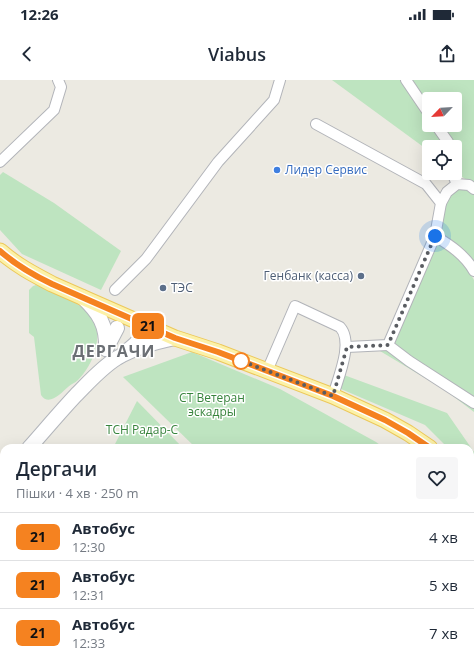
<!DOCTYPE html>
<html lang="uk">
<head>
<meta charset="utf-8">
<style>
	:root { --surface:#fff; --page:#f6f6f7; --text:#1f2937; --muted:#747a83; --line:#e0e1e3 }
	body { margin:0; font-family:"Open Sans",sans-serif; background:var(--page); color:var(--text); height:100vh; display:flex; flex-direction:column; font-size:15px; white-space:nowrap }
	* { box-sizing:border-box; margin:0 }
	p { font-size:13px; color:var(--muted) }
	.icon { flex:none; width:22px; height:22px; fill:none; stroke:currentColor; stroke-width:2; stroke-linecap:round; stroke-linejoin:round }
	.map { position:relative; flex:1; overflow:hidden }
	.details { position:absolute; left:0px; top:364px; width:474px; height:220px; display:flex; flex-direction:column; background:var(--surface); border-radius:12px 12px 0 0; box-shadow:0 4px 16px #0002 }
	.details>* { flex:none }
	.badge { padding:0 8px; border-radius:6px; font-size:14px; line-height:26px }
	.needle { width:26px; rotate:245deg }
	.controls { position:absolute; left:422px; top:12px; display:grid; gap:8px }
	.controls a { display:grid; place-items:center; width:40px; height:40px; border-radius:4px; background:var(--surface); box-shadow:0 4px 16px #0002; font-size:20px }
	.you { position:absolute; width:20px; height:20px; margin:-10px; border:3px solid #fff; border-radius:50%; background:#1a73e8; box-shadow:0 0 0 6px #1a73e833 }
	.map>.badge { position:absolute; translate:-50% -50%; box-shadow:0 0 0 2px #fff }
	.round { display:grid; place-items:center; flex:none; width:42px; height:42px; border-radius:4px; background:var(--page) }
	.overview { display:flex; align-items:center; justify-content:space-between; height:68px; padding:0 16px }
	h1 { font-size:19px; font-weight:600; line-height:30px }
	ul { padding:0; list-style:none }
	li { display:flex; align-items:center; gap:12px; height:48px; padding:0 16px; border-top:1px solid var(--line) }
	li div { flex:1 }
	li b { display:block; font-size:15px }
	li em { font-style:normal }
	li .badge { min-width:44px; font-weight:700; text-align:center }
	.status { display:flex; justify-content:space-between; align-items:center; height:28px; padding:0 20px; background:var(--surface); direction:ltr }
	.status svg { height:11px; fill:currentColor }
	header { display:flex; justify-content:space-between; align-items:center; height:52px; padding:0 16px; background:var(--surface); font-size:18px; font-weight:600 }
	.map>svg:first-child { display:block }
</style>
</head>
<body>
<div class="status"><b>12:26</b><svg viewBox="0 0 49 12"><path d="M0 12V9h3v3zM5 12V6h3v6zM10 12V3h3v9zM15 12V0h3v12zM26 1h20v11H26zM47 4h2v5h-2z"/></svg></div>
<header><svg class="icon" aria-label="back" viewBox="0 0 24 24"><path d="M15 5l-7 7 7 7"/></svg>Viabus<svg class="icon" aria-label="share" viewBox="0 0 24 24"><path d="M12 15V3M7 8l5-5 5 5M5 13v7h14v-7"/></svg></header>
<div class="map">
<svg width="474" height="584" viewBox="0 0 474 584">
	<rect width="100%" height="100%" fill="#eceae2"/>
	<g fill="#bee4c0" fill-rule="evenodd">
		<path d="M332 0H474V105L455 92V67H429V71ZM429 19H455V45H429Z"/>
		<path d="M3 92 54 123 121 171 101 210 22 174 0 150V95Z"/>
		<path d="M461 105 474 113V197L467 185V188L474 200V332L445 310 380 271 402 224 430 152 445 164 436 155 445 122Z"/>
		<path d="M36 205C51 210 82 223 91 236 105 256 93 285 78 300 75 303 71 304 68 307 61 313 49 327 41 315L34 257 29 253V210L33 206Z"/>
		<path d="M192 272 280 309 376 362 384 368H196L123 297Z"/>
		<path d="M344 295 447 333 474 372V397L470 392V368H448L425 345 341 309Z"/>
		<path d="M137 321 183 368H113Z"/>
		<path d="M470 471 474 476V584H386L383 580H470Z"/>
		<path d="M85 580H336L339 584H82Z"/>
	</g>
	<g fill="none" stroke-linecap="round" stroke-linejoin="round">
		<defs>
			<g id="minor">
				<path d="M406 0 429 34"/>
				<path d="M316 44 426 104 441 123 435 156 388 265 347 267"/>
				<path d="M436 45 448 62V67"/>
				<path d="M0 82 54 30 61 7 58 0"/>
				<path d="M452 93 457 104"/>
				<path d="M441 123 447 112 457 104 469 105 474 109"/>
				<path d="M435 156C450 165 465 175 474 191"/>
				<path d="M115 210 146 179 218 82 274 20 280 0"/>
				<path d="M388 265 409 281 474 323"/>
				<path d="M267 291 295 226 340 247C354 262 338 298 333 316"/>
			</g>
			<g id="secondary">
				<path d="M82 217C99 233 107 245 106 269"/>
				<path d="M106 269 117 248"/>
				<path d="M128 270C141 260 141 259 140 243"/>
				<path d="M29 368C45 350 60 332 76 315 89 302 101 288 117 278 134 268 156 262 175 258"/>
				<path d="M0 401 4 397"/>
			</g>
			<g id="primary">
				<path d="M0 171C16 185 33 194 52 204L175 258 218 272 333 316 385 340 408 353 430 368"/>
				<path d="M470 410 474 415"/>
			</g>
		</defs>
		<use href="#minor" stroke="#b2b4b9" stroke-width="12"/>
		<use href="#secondary" stroke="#b3b6bc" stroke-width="16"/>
		<use href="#primary" stroke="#ecc85b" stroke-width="17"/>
		<use href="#minor" stroke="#fff" stroke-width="10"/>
		<use href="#secondary" stroke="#fff" stroke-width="14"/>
		<use href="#primary" stroke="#fcf1a7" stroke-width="15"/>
	</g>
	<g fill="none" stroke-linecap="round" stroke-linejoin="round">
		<defs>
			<path id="line" d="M0 171C16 185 33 195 52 204L175 258 218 272 333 316 385 340 408 353 430 368"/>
		</defs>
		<use href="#line" stroke="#fff" stroke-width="9"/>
		<use href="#line" stroke="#f58220" stroke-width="6"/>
		<path stroke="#5a5d62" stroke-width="4" stroke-dasharray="0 7.2" d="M241 281 239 280 333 316 347 267 388 265 435 156"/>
	</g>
	<circle fill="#3f7fe0" stroke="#fff" stroke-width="1.5" cx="277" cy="90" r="4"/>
	<g fill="#5c6f8a" stroke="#fff" stroke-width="1.5">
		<circle cx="361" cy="196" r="4"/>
		<circle cx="163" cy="208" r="4"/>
	</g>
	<circle fill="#fff" stroke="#f58220" stroke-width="2" cx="241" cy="281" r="8"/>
	<g text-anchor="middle" stroke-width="3" stroke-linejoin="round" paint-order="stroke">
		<g font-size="12" fill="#366cbe" stroke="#fff" text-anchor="start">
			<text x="285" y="94">Лидер Сервис</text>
		</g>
		<g font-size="12" fill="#4e5e75" stroke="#fff" text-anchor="end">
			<text x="353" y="200">Генбанк (касса)</text>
			<text x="171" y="212" text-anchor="start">ТЭС</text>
		</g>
		<g font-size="12" fill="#38843d" stroke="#fff">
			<text x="212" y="322">СТ Ветеран<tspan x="212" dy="14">эскадры</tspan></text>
			<text x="142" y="354">ТСН Радар-С</text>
		</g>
		<g font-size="16" font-weight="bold" letter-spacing="1" fill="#6b6f74" stroke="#fff">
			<text x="114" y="277">ДЕРГАЧИ</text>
		</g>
	</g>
</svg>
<div class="controls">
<a><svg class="needle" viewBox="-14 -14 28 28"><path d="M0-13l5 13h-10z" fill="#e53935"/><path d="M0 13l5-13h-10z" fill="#747a83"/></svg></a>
<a><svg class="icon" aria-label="locate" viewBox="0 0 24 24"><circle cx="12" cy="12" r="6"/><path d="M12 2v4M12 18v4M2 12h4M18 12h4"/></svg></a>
</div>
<div class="you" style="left:435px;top:156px"></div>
<b class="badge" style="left:148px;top:246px;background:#f58220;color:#111">21</b>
<section class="details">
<div class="overview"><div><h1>Дергачи</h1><p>Пішки · 4 хв · 250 m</p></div><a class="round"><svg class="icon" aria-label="heart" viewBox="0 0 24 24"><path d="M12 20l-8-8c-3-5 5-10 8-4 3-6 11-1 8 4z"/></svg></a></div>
<ul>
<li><span class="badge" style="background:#f58220;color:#111">21</span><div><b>Автобус</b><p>12:30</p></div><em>4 хв</em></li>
<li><span class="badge" style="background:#f58220;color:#111">21</span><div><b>Автобус</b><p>12:31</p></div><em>5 хв</em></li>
<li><span class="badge" style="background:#f58220;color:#111">21</span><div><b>Автобус</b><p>12:33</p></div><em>7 хв</em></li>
</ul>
</section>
</div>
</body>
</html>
